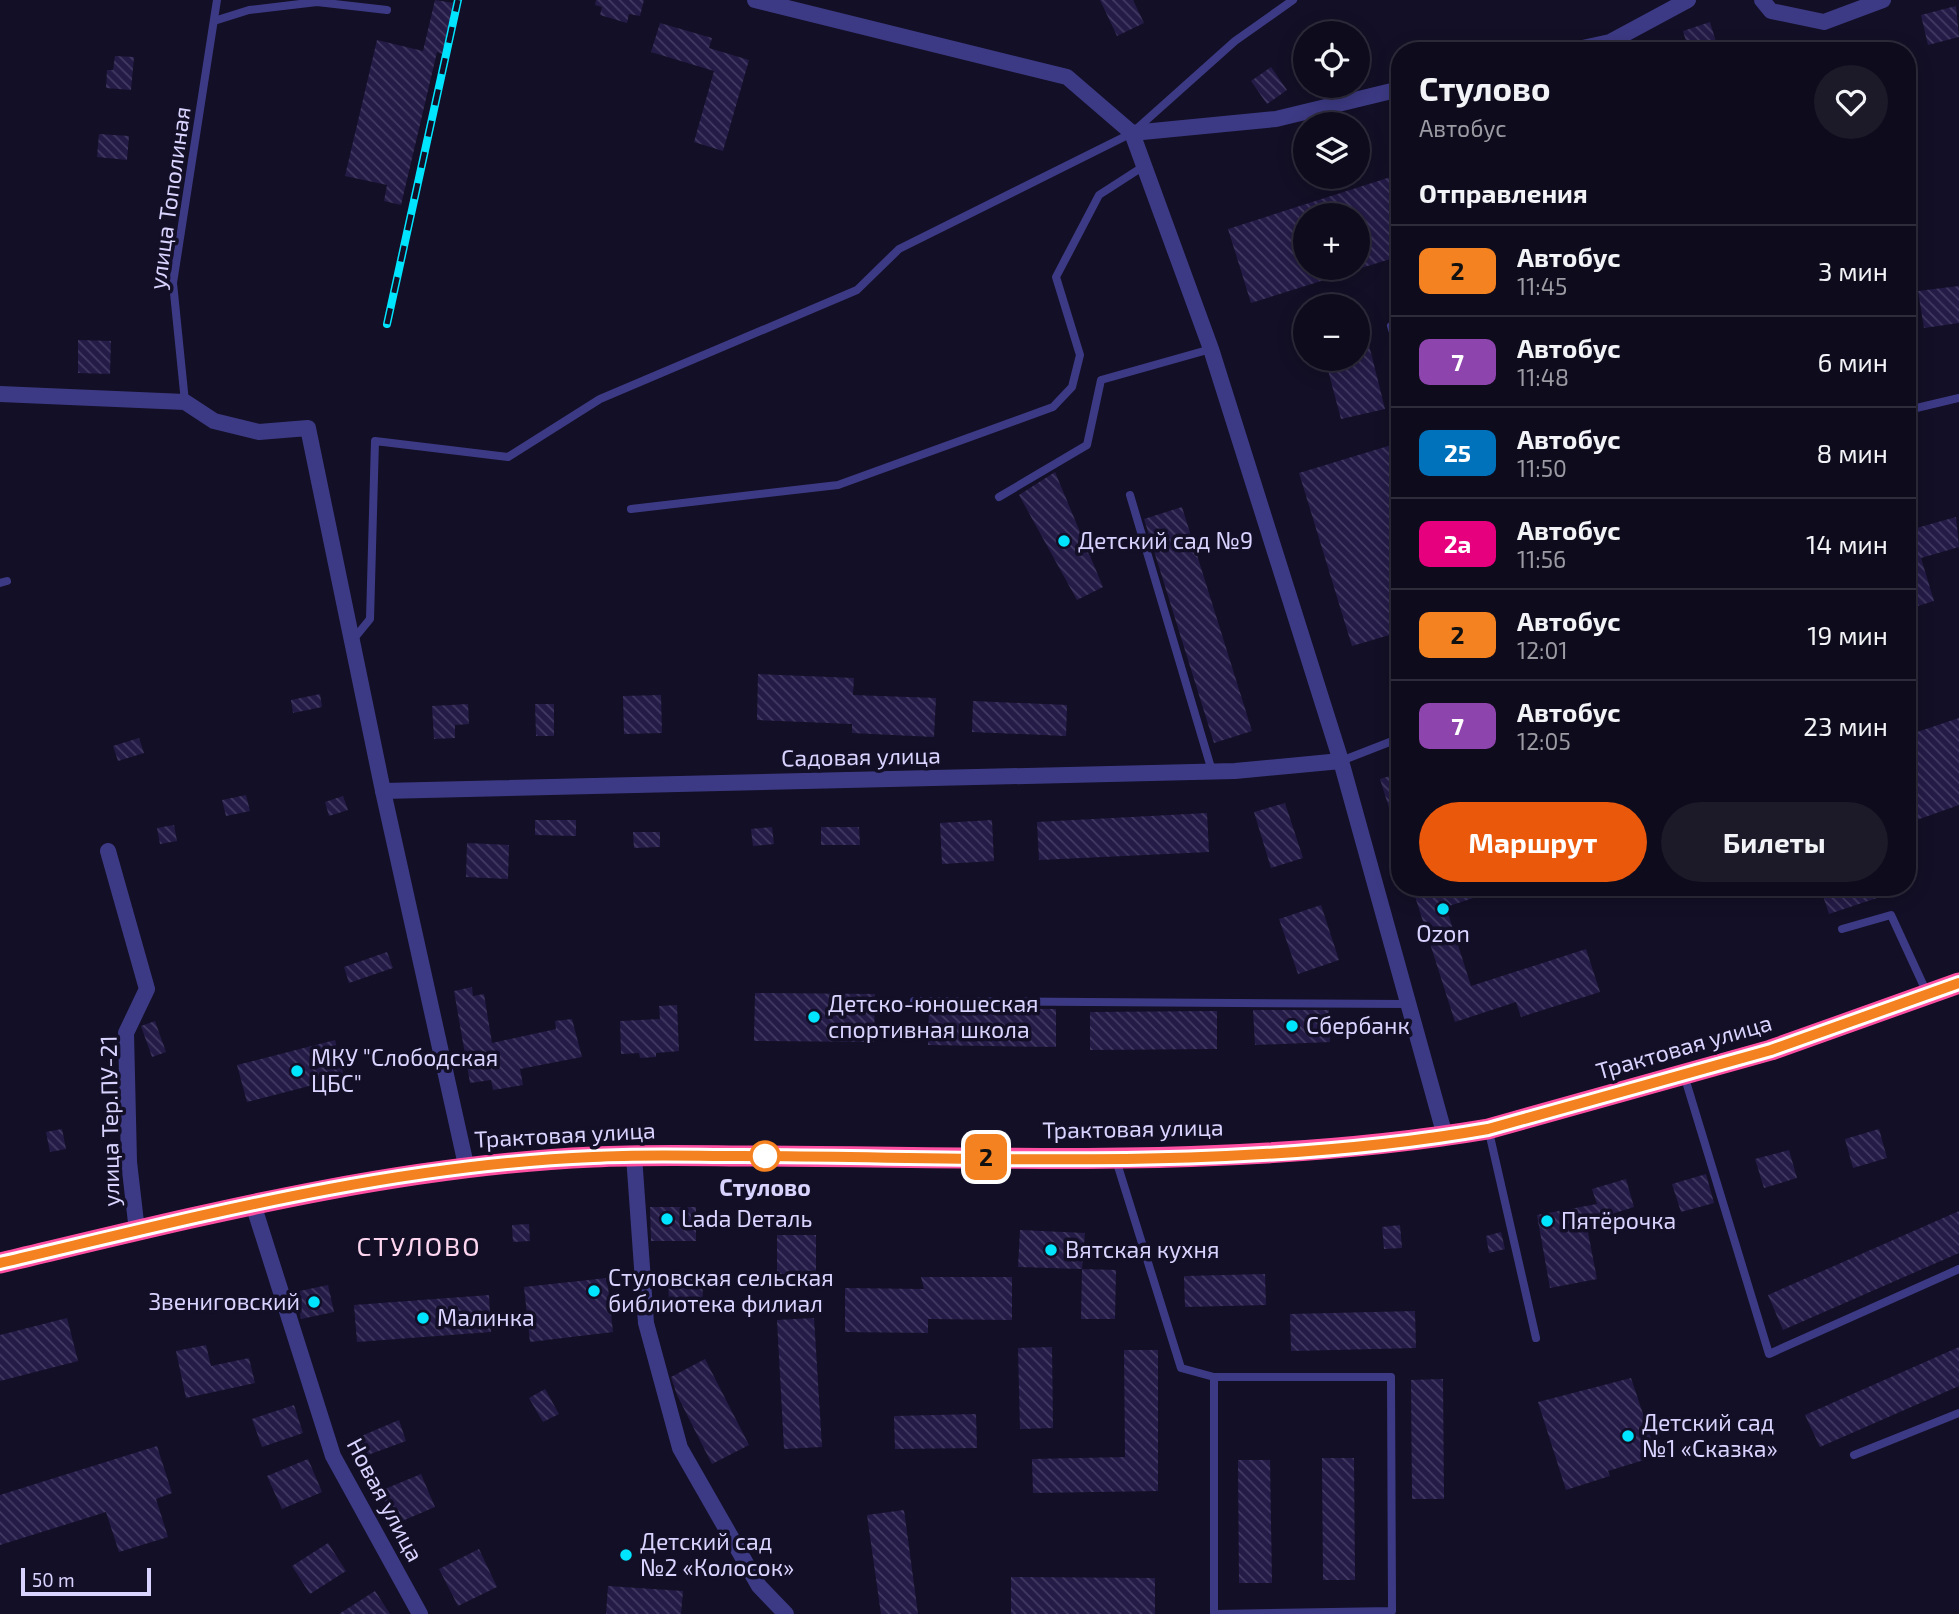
<!DOCTYPE html>
<html lang="ru">
<head>
<meta charset="utf-8">
<style>
	:root { --surface:#0e0b1c; --page:#1c1929; --text:#f1f3f6; --muted:#9b9ba3; --line:#2e2b3b; --accent:#ea580c }
	body { margin:0; font-family:"Exo 2",sans-serif; background:var(--page); color:var(--text); height:100vh; display:flex; flex-direction:column; font-size:26px; white-space:nowrap }
	* { box-sizing:border-box; margin:0 }
	p { font-size:23px; color:var(--muted) }
	.icon { flex:none; width:38px; height:38px; fill:none; stroke:currentColor; stroke-width:2; stroke-linecap:round; stroke-linejoin:round }
	.map { position:relative; flex:1; overflow:hidden }
	.side { position:absolute; left:1391px; top:42px; width:525px; height:854px; display:flex; flex-direction:column; background:var(--surface); border-radius:28px; box-shadow:0 4px 18px #0003,0 0 0 2px var(--line) }
	.side>* { flex:none }
	.badge { padding:0 14px; border-radius:10px; font-size:24px; line-height:46px }
	.controls { position:absolute; left:1293px; top:21px; display:grid; gap:14px }
	.controls a { display:grid; place-items:center; width:77px; height:77px; border-radius:50%; background:var(--surface); box-shadow:0 4px 18px #0003,0 0 0 2px var(--line); font-size:35px }
	.scale { position:absolute; left:21px; bottom:18px; width:130px; box-sizing:border-box; padding-left:7px; border:4px solid #d9d4ff; border-top:0; font-size:19px; line-height:24px; white-space:nowrap; color:#d9d4ff; -webkit-text-stroke:5px #130f26; paint-order:stroke }
	.map>.badge { position:absolute; translate:-50% -50%; box-shadow:0 0 0 4px #fff }
	h2 { padding:0 28px; font-size:26px; line-height:63px }
	.round { display:grid; place-items:center; flex:none; width:74px; height:74px; border-radius:37px; background:var(--page) }
	.summary { display:flex; align-items:center; justify-content:space-between; height:119px; padding:0 28px }
	h1 { font-size:33px; font-weight:700; line-height:52px }
	.action { display:flex; gap:14px; margin-top:auto; padding:14px 28px }
	.action a { flex:1; height:80px; border-radius:42px; background:var(--accent); color:#fff; font-size:28px; font-weight:700; line-height:80px; text-align:center }
	.action a+a { background:var(--page); color:var(--text) }
	ul { padding:0; list-style:none }
	li { display:flex; align-items:center; gap:21px; height:91px; padding:0 28px; border-top:2px solid var(--line) }
	li div { flex:1 }
	li b { display:block; font-size:26px }
	li em { font-style:normal }
	li .badge { min-width:77px; font-weight:700; text-align:center }
	.map>svg:first-child { display:block }
</style>
</head>
<body>
<div class="map">
<svg width="1959" height="1614" viewBox="0 0 1959 1614">
	<defs>
		<pattern id="building-back-hatch" width="6" height="6" patternUnits="userSpaceOnUse" patternTransform="scale(1.75)"><rect width="6" height="6" fill="#241b47"/><path d="M-1 5l2 2M0 0l6 6M5-1l2 2" fill="none" stroke="#433b63"/></pattern>
	</defs>
	<rect width="100%" height="100%" fill="#130f26"/>
	<g fill="url(#building-back-hatch)">
		<path d="M435 0 454 3 442 54 437 52 401 205 384 201 387 185 345 176 377 40 423 51Z"/>
		<path d="M596 0H644L640 16 629 14 627 23 600 15 602 7 595 5Z"/>
		<path d="M1100 0H1133L1144 23 1117 36Z"/>
		<path d="M1956 6 1959 37 1928 45 1921 15Z"/>
		<path d="M1710 22 1717 45 1689 51 1683 31Z"/>
		<path d="M660 23 712 38 709 48 749 60 723 151 694 142 714 71 651 52Z"/>
		<path d="M115 56 134 57 131 90 106 88 107 70H113Z"/>
		<path d="M1271 67 1287 90 1267 104 1251 81Z"/>
		<path d="M99 134 129 136 127 160 97 157Z"/>
		<path d="M1400 174V256L1358 269V215H1306V268H1352L1353 271 1251 303 1228 229Z"/>
		<path d="M1959 286V323L1924 328 1918 291Z"/>
		<path d="M1358 321H1363L1385 409 1341 419 1325 359H1358Z"/>
		<path d="M78 340 111 341 110 374 78 373Z"/>
		<path d="M1398 443 1400 632 1352 646 1299 473Z"/>
		<path d="M1055 472 1103 587 1077 600 1019 495Z"/>
		<path d="M1182 507 1252 731 1214 743 1144 519Z"/>
		<path d="M1956 517 1959 547 1921 558 1934 601 1908 609V525H1911L1913 529Z"/>
		<path d="M758 674 854 678 853 695 936 698 934 737 852 733V724L757 720Z"/>
		<path d="M320 694 322 707 293 713 291 700Z"/>
		<path d="M661 695 662 733 624 734 623 696Z"/>
		<path d="M973 701 1067 705 1066 736 972 732Z"/>
		<path d="M468 704 469 724 455 725V738L434 739 432 706Z"/>
		<path d="M535 704H554V736H536Z"/>
		<path d="M1959 718V805L1908 823V735Z"/>
		<path d="M139 738 144 753 118 761 113 746Z"/>
		<path d="M1400 773V834H1397L1380 779Z"/>
		<path d="M246 795 250 811 226 816 222 800Z"/>
		<path d="M343 796 348 810 329 816 325 802Z"/>
		<path d="M1285 803 1303 858 1271 868 1254 812Z"/>
		<path d="M1207 813 1209 852 1039 860 1037 822Z"/>
		<path d="M535 820H576V836L535 835Z"/>
		<path d="M992 820 994 861 942 864 940 823Z"/>
		<path d="M174 825 177 841 160 844 157 828Z"/>
		<path d="M772 827 774 844 753 846 751 829Z"/>
		<path d="M821 827H859L860 845H821Z"/>
		<path d="M633 832H660V847L634 848Z"/>
		<path d="M467 843 509 845 508 879 466 877Z"/>
		<path d="M1412 887H1497L1498 890 1446 907 1471 986 1586 949 1600 992 1521 1017 1516 1002 1455 1022Z"/>
		<path d="M1820 887H1901V890L1829 914Z"/>
		<path d="M1321 905 1339 960 1298 974 1279 919Z"/>
		<path d="M387 952 393 968 349 983 344 967Z"/>
		<path d="M472 987 473 996 484 994 492 1043 556 1029 555 1021 572 1019 582 1057 520 1069 523 1085 493 1090 491 1080 470 1083 454 991Z"/>
		<path d="M755 993 875 994 874 1042 754 1041Z"/>
		<path d="M677 1005 679 1051 656 1053V1057L640 1058 639 1053 621 1054 620 1021 660 1019 659 1006Z"/>
		<path d="M929 1008 1056 1009V1047L928 1045Z"/>
		<path d="M1253 1010H1329L1330 1042 1255 1045Z"/>
		<path d="M1217 1011V1049L1090 1050V1012Z"/>
		<path d="M155 1021 166 1052 152 1057 141 1026Z"/>
		<path d="M335 1040 344 1077 247 1102 237 1065Z"/>
		<path d="M62 1129 66 1149 50 1152 46 1132Z"/>
		<path d="M1879 1129 1887 1158 1853 1168 1845 1139Z"/>
		<path d="M1789 1150 1797 1178 1764 1188 1755 1159Z"/>
		<path d="M1706 1174 1714 1203 1681 1212 1672 1184Z"/>
		<path d="M1626 1179 1634 1207 1586 1222 1597 1279 1550 1288 1537 1215 1597 1204 1592 1189Z"/>
		<path d="M650 1207H696V1241H651Z"/>
		<path d="M1959 1211V1253L1783 1330 1768 1295Z"/>
		<path d="M529 1224 530 1241 513 1242 512 1225Z"/>
		<path d="M1400 1225 1402 1248 1384 1249 1382 1227Z"/>
		<path d="M1020 1230 1085 1233 1082 1269 1018 1267Z"/>
		<path d="M1501 1232 1505 1249 1489 1253 1486 1236Z"/>
		<path d="M777 1235H816V1275L777 1274Z"/>
		<path d="M1082 1269 1116 1270 1115 1319H1081Z"/>
		<path d="M702 1272 703 1302 669 1304 668 1274Z"/>
		<path d="M1265 1274 1266 1305 1185 1307 1184 1276Z"/>
		<path d="M921 1277H1012V1320L928 1319V1333L845 1332V1288L924 1289Z"/>
		<path d="M607 1278 613 1332 530 1342 524 1287Z"/>
		<path d="M328 1285 334 1312 301 1319 295 1292Z"/>
		<path d="M489 1295 491 1332 357 1342 354 1305Z"/>
		<path d="M1415 1311 1416 1348 1291 1351 1290 1314Z"/>
		<path d="M67 1318 78 1361 0 1381V1335Z"/>
		<path d="M814 1318 822 1447 784 1449 777 1320Z"/>
		<path d="M206 1345 211 1366 249 1358 255 1383 186 1398 176 1351Z"/>
		<path d="M1052 1347 1053 1428 1020 1429 1018 1348Z"/>
		<path d="M1959 1347V1386L1820 1447 1805 1415Z"/>
		<path d="M1124 1350H1158V1491L1033 1493 1032 1459 1125 1457Z"/>
		<path d="M705 1359 749 1445 712 1464 677 1395 671 1377Z"/>
		<path d="M1631 1378 1657 1456 1608 1471 1610 1476 1566 1490 1538 1402Z"/>
		<path d="M1443 1379 1444 1499H1412L1411 1380Z"/>
		<path d="M545 1389 559 1414 543 1422 529 1398Z"/>
		<path d="M294 1405 303 1433 262 1447 252 1419Z"/>
		<path d="M976 1414 977 1448 895 1449 894 1416Z"/>
		<path d="M399 1420 406 1441 365 1456 359 1437Z"/>
		<path d="M157 1446 172 1493 156 1499 168 1537 119 1552 106 1512 0 1545V1495Z"/>
		<path d="M1322 1458H1354L1355 1580H1323Z"/>
		<path d="M308 1459 322 1492 282 1509 267 1476Z"/>
		<path d="M1238 1460H1270L1272 1583H1239Z"/>
		<path d="M421 1474 435 1507 395 1524 380 1491Z"/>
		<path d="M904 1510 918 1614H881L867 1515Z"/>
		<path d="M328 1543 346 1571 310 1594 292 1566Z"/>
		<path d="M479 1549 497 1587 458 1606 439 1569Z"/>
		<path d="M1011 1577 1155 1578V1614H1011Z"/>
		<path d="M608 1586 683 1591 681 1614H606Z"/>
		<path d="M375 1591 390 1614H339Z"/>
	</g>
	<g fill="none" stroke-linecap="round" stroke-linejoin="round">
		<g stroke="#3d3a85" stroke-width="8">
			<path d="M214 21 249 10 317 2 387 10"/>
			<path d="M1391 326 1400 354"/>
			<path d="M185 402 173 283 217 0"/>
			<path d="M1908 410 1959 398"/>
			<path d="M1130 495 1212 771"/>
			<path d="M999 497 1087 445 1101 380 1211 349"/>
			<path d="M631 509 838 485 1053 407 1072 387 1080 355 1056 277 1099 195 1144 166"/>
			<path d="M0 583 7 581"/>
			<path d="M352 641 370 619 375 441 508 457 600 399 857 290 899 249 1132 133 1235 41 1293 0"/>
			<path d="M1341 761 1400 738"/>
			<path d="M1842 929 1891 915 1927 993"/>
			<path d="M914 1001 1408 1004"/>
			<path d="M1684 1075 1769 1354 1959 1269"/>
			<path d="M1489 1132 1536 1338"/>
			<path d="M1116 1160 1181 1368 1214 1377H1391L1392 1611 1216 1614"/>
			<path d="M1214 1377V1614"/>
			<path d="M1854 1455 1959 1413"/>
		</g>
		<g stroke="#3d3a85" stroke-width="16">
			<path d="M755 0 1067 77 1132 133 1211 349 1341 761 1445 1136"/>
			<path d="M1762 0 1771 11 1824 22 1883 0"/>
			<path d="M1569 51 1610 42 1688 0"/>
			<path d="M1132 133 1276 119 1400 89"/>
			<path d="M0 394 185 402 214 421 259 432 308 428 383 791 466 1165"/>
			<path d="M383 791 1235 771 1341 761"/>
			<path d="M108 851 147 989 126 1033 129 1162 137 1231"/>
			<path d="M634 1156 646 1323 680 1448 759 1586 786 1614"/>
			<path d="M253 1204 333 1456 420 1614"/>
		</g>
		<path stroke="#ff4fa3" stroke-width="21" d="M0 1263C195 1217 391 1166 593 1157 650 1154 708 1156 766 1156 1006 1157 1251 1169 1488 1129L1771 1050 1959 983"/>
		<defs>
			<path id="rail" d="M387 324 458 0"/>
		</defs>
		<use href="#rail" stroke="#00e5ff" stroke-width="8"/>
		<use href="#rail" stroke="#130f26" stroke-width="5" stroke-dasharray="16" stroke-linecap="butt"/>
	</g>
	<g fill="none" stroke-linecap="round" stroke-linejoin="round">
		<defs>
			<path id="line" d="M0 1263C196 1217 391 1165 593 1157 643 1154 693 1156 743 1156 990 1157 1244 1172 1488 1129L1771 1050 1959 983"/>
		</defs>
		<use href="#line" stroke="#fff" stroke-width="16"/>
		<use href="#line" stroke="#f58220" stroke-width="10"/>
	</g>
	<g fill="#00e5ff" stroke="#130f26" stroke-width="2.5">
		<circle cx="1064" cy="541" r="7"/>
		<circle cx="1443" cy="909" r="7"/>
		<circle cx="814" cy="1017" r="7"/>
		<circle cx="1292" cy="1026" r="7"/>
		<circle cx="297" cy="1071" r="7"/>
		<circle cx="667" cy="1219" r="7"/>
		<circle cx="1547" cy="1221" r="7"/>
		<circle cx="1051" cy="1250" r="7"/>
		<circle cx="594" cy="1291" r="7"/>
		<circle cx="314" cy="1302" r="7"/>
		<circle cx="423" cy="1318" r="7"/>
		<circle cx="1628" cy="1436" r="7"/>
		<circle cx="626" cy="1555" r="7"/>
	</g>
	<circle fill="#fff" stroke="#f58220" stroke-width="3.5" cx="765" cy="1156" r="14"/>
	<g text-anchor="middle" stroke-width="7" stroke-linejoin="round" paint-order="stroke">
		<g font-size="23" fill="#d9d4ff" stroke="#130f26">
			<text transform="translate(170 198) rotate(-82)" y="8">улица Тополиная</text>
			<text transform="translate(861 757) rotate(-1)" y="8">Садовая улица</text>
			<text transform="translate(1684 1047) rotate(-16)" y="8">Трактовая улица</text>
			<text transform="translate(110 1121) rotate(-91)" y="8">улица Тер.ПУ-21</text>
			<text transform="translate(1133 1129) rotate(-1)" y="8">Трактовая улица</text>
			<text transform="translate(565 1135) rotate(-3)" y="8">Трактовая улица</text>
			<text transform="translate(385 1500) rotate(62)" y="8">Новая улица</text>
		</g>
		<g font-size="23" fill="#d9d4ff" stroke="#130f26" text-anchor="start">
			<text x="1078" y="549">Детский сад №9</text>
			<text x="1443" y="942" text-anchor="middle">Ozon</text>
			<text x="828" y="1012">Детско-юношеская<tspan x="828" dy="26">спортивная школа</tspan></text>
			<text x="1306" y="1034">Сбербанк</text>
			<text x="311" y="1066">МКУ "Слободская<tspan x="311" dy="26">ЦБС"</tspan></text>
			<text x="681" y="1227">Lada Dеталь</text>
			<text x="1561" y="1229">Пятёрочка</text>
			<text x="1065" y="1258">Вятская кухня</text>
			<text x="608" y="1286">Стуловская сельская<tspan x="608" dy="26">библиотека филиал</tspan></text>
			<text x="300" y="1310" text-anchor="end">Звениговский</text>
			<text x="437" y="1326">Малинка</text>
			<text x="1642" y="1431">Детский сад<tspan x="1642" dy="26">№1 «Сказка»</tspan></text>
			<text x="640" y="1550">Детский сад<tspan x="640" dy="26">№2 «Колосок»</tspan></text>
		</g>
		<g font-size="23" font-weight="bold" fill="#d9d4ff" stroke="#130f26">
			<text x="765" y="1196">Стулово</text>
		</g>
		<g font-size="26" letter-spacing="2" fill="#ffd6f0" stroke="#130f26">
			<text x="419" y="1256">СТУЛОВО</text>
		</g>
	</g>
</svg>
<div class="controls">
<a><svg class="icon" aria-label="locate" viewBox="0 0 24 24"><circle cx="12" cy="12" r="6"/><path d="M12 2v4M12 18v4M2 12h4M18 12h4"/></svg></a>
<a><svg class="icon" aria-label="layers" viewBox="0 0 24 24"><path d="M12 4l9 5-9 5-9-5zM3 14l9 5 9-5"/></svg></a>
<a>+</a>
<a>−</a>
</div>
<div class="scale">50 m</div>
<b class="badge" style="left:986px;top:1157px;background:#f58220;color:#111">2</b>
<section class="side">
<div class="summary"><div><h1>Стулово</h1><p>Автобус</p></div><a class="round"><svg class="icon" aria-label="heart" viewBox="0 0 24 24"><path d="M12 20l-8-8c-3-5 5-10 8-4 3-6 11-1 8 4z"/></svg></a></div>
<h2>Отправления</h2>
<ul>
<li><span class="badge" style="background:#f58220;color:#111">2</span><div><b>Автобус</b><p>11:45</p></div><em>3 мин</em></li>
<li><span class="badge" style="background:#8e44ad;color:#fff">7</span><div><b>Автобус</b><p>11:48</p></div><em>6 мин</em></li>
<li><span class="badge" style="background:#0072bc;color:#fff">25</span><div><b>Автобус</b><p>11:50</p></div><em>8 мин</em></li>
<li><span class="badge" style="background:#e6007e;color:#fff">2а</span><div><b>Автобус</b><p>11:56</p></div><em>14 мин</em></li>
<li><span class="badge" style="background:#f58220;color:#111">2</span><div><b>Автобус</b><p>12:01</p></div><em>19 мин</em></li>
<li><span class="badge" style="background:#8e44ad;color:#fff">7</span><div><b>Автобус</b><p>12:05</p></div><em>23 мин</em></li>
</ul>
<div class="action"><a>Маршрут</a><a>Билеты</a></div>
</section>
</div>
</body>
</html>
